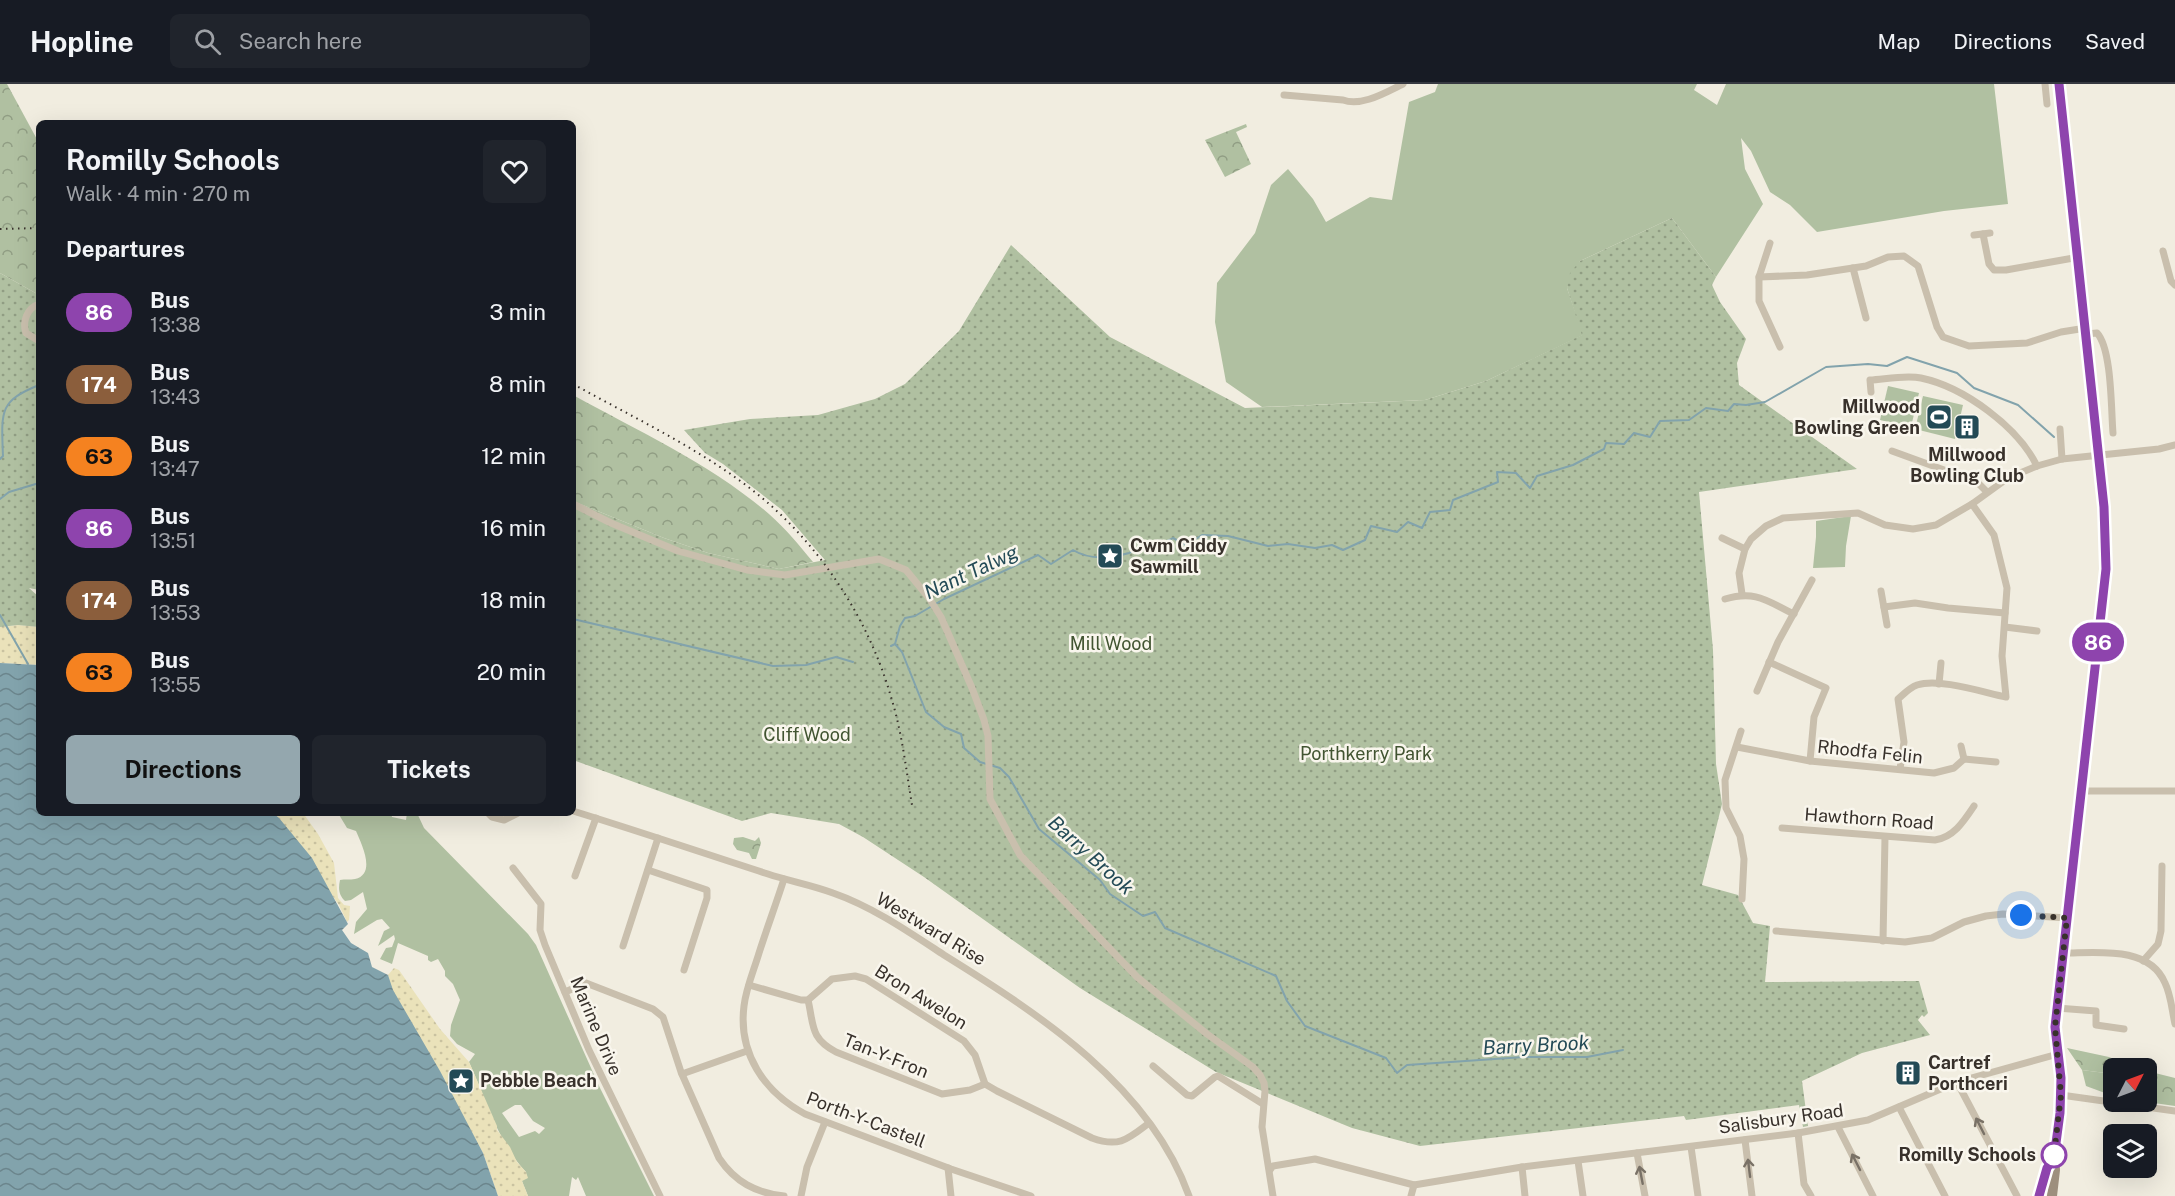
<!DOCTYPE html>
<html lang="en">
<head>
<meta charset="utf-8">
<style>
	:root { --surface:#171b24; --page:#20242c; --text:#f1f3f6; --muted:#9ea1a6; --line:#363941; --accent:#94a7ae }
	body { margin:0; font-family:"Public Sans",sans-serif; background:var(--page); color:var(--text); height:100vh; display:flex; flex-direction:column; font-size:22px; white-space:nowrap }
	* { box-sizing:border-box; margin:0 }
	p { font-size:20px; color:var(--muted) }
	.icon { flex:none; width:33px; height:33px; fill:none; stroke:currentColor; stroke-width:2; stroke-linecap:round; stroke-linejoin:round }
	.map { position:relative; flex:1; overflow:hidden }
	.details { position:absolute; left:36px; top:36px; width:540px; height:696px; display:flex; flex-direction:column; background:var(--surface); border-radius:9px; box-shadow:0 6px 24px #0002 }
	.details>* { flex:none }
	.badge { padding:0 12px; border-radius:20px; font-size:21px; line-height:39px }
	.needle { width:39px; rotate:48deg }
	.buttons { position:absolute; left:2103px; top:974px; display:grid; gap:12px }
	.buttons a { display:grid; place-items:center; width:54px; height:54px; border-radius:9px; background:var(--surface); box-shadow:0 6px 24px #0002; font-size:30px }
	.you { position:absolute; width:30px; height:30px; margin:-15px; border:4px solid #fff; border-radius:50%; background:#1a73e8; box-shadow:0 0 0 9px #1a73e833 }
	.map>.badge { position:absolute; translate:-50% -50%; box-shadow:0 0 0 3px #fff }
	h2 { padding:0 30px; font-size:22px; line-height:54px }
	.round { display:grid; place-items:center; flex:none; width:63px; height:63px; border-radius:9px; background:var(--page) }
	.headline { display:flex; align-items:center; justify-content:space-between; height:102px; padding:0 30px }
	h1 { font-size:28px; font-weight:700; line-height:45px }
	.action { display:flex; gap:12px; margin-top:auto; padding:12px 30px }
	.action a { flex:1; height:69px; border-radius:9px; background:var(--accent); color:#111; font-size:24px; font-weight:700; line-height:69px; text-align:center }
	.action a+a { background:var(--page); color:var(--text) }
	ul { padding:0; list-style:none }
	li { display:flex; align-items:center; gap:18px; height:72px; padding:0 30px }
	li div { flex:1 }
	li b { display:block; font-size:22px }
	li em { font-style:normal }
	li .badge { min-width:66px; font-weight:700; text-align:center }
	header { display:flex; align-items:center; gap:36px; box-sizing:border-box; height:84px; padding:0 30px; background:var(--surface); border-bottom:2px solid var(--line) }
	header strong { font-size:28px }
	nav { display:flex; gap:33px; margin-inline-start:auto; font-size:21px }
	.search { width:420px; height:54px; background:var(--page); display:flex; align-items:center; gap:15px; box-sizing:border-box; padding:0 21px; border-radius:9px; color:var(--muted); font-size:22px }
	.map>svg:first-child { display:block }
</style>
</head>
<body>
<header>
<strong>Hopline</strong>
<div class="search"><svg class="icon" aria-label="search" viewBox="0 0 24 24"><circle cx="10" cy="10" r="6"/><path d="M15 15l6 6"/></svg>Search here</div>
<nav><a>Map</a><a>Directions</a><a>Saved</a></nav>
</header>
<div class="map">
<svg width="2175" height="1112" viewBox="0 0 2175 1112">
	<defs>
		<pattern id="forest-crowns" width="20" height="18" patternUnits="userSpaceOnUse" patternTransform="scale(1.5)"><rect width="20" height="18" fill="#b0c0a1"/><path d="M2 6a3 3 0 1 1 6 0M12 15a3 3 0 1 1 6 0" fill="none" stroke="#909d83"/></pattern>
		<pattern id="sand-dots" width="8" height="8" patternUnits="userSpaceOnUse" patternTransform="scale(1.5)"><rect width="8" height="8" fill="#eae2ba"/><path d="M2 2h.1M6 6h.1" fill="none" stroke="#c9c2a0" stroke-width="1.8" stroke-linecap="round"/></pattern>
		<pattern id="park-dots" width="8" height="8" patternUnits="userSpaceOnUse" patternTransform="scale(1.5)"><rect width="8" height="8" fill="#b0c0a1"/><path d="M2 2h.1M6 6h.1" fill="none" stroke="#909d83" stroke-width="1.8" stroke-linecap="round"/></pattern>
		<pattern id="water-waves" width="16" height="10" patternUnits="userSpaceOnUse" patternTransform="scale(1.5)"><rect width="16" height="10" fill="#82a3ac"/><path d="M0 5q4-4 8 0t8 0" fill="none" stroke="#6b858c"/></pattern>
	</defs>
	<rect width="100%" height="100%" fill="#f1ede0"/>
	<g fill="#b0c0a1" fill-rule="evenodd">
		<path d="M1438 0H1697L1694 6 1717 21 1726 0H1994L2008 120 1944 127 1817 148 1790 121 1770 108 1751 67 1741 54 1745 85 1763 120 1716 193 1672 134 1580 177 1567 204 1583 251 1486 297 1425 316 1262 323 1226 298 1215 238 1217 199 1255 149 1271 101 1288 85 1313 115 1326 138 1370 113 1392 116 1409 18 1435 8Z"/>
		<path d="M1888 302 1919 309 1911 343 1880 336Z"/>
		<path d="M1923 312 1963 321 1955 355 1915 345Z"/>
		<path d="M1851 432 1846 462 1845 483 1813 484 1816 453V437Z"/>
		<path d="M338 729H391L392 733 406 736 407 729H417L424 744 528 850 536 861 600 1004 654 1112H586L578 1093 576 1096 572 1093 569 1112H528L522 1097 526 1088C497 1057 486 1015 469 978L475 970 457 960 450 952 451 941 460 916 453 900 445 892V887L438 875 431 878 428 876V872L398 859 392 880 380 875 386 864 392 863 395 855 394 851 378 862 384 847 390 844 382 835 377 836 354 850 356 838 367 825 363 808 351 816 345 817C339 811 338 805 340 796 345 795 350 796 355 795 377 790 361 759 356 747L347 744ZM515 1021H521L533 1037 545 1044 539 1050 535 1047 519 1053 502 1029Z"/>
		<path d="M2082 986 2113 990V1012L2086 1002Z"/>
	</g>
	<g fill="url(#forest-crowns)">
		<path d="M0 0H7L39 59V211L0 189Z"/>
		<path d="M1246 40 1247 43 1236 48 1251 80 1225 93 1205 56Z"/>
		<path d="M573 311C640 348 711 380 769 430 786 445 799 461 813 478L779 485 708 469 664 454 573 417Z"/>
		<path d="M743 753 755 757 759 753 761 759 756 775H752L749 769 737 766 733 760 734 754Z"/>
		<path d="M2067 964 2109 973 2136 984H2114L2113 990 2082 986Z"/>
		<path d="M2147 987 2175 994V1022L2140 1017H2146Z"/>
	</g>
	<g fill="url(#sand-dots)">
		<path d="M18 541 39 543V581L0 579V543Z"/>
		<path d="M273 729H303L318 750 334 779 338 814 344 821 350 822 349 836 347 838 339 821Z"/>
		<path d="M394 884 399 886 440 945 469 978 497 1042V1046L510 1063 517 1078 526 1088 528 1094 522 1097 528 1112H498L483 1069 392 906 388 891Z"/>
	</g>
	<g fill="url(#park-dots)">
		<path d="M1672 134 1716 193 1712 201 1720 218 1746 255 1737 279 1739 301 1857 385 1699 408 1713 566 1716 680 1722 720 1702 801 1738 811 1753 839 1770 842 1765 898 1919 897 1928 929 1924 933 1922 931 1918 936 1930 951 1862 969 1802 997 1808 1042 1803 1043 1799 1021 1686 1036 1684 1032 1420 1062 1352 1044 1216 988 1080 904 924 793 863 753 839 740 771 729 742 737 573 676V417L664 454 708 469 779 485 825 476 782 426 723 380 705 369 684 346 750 335 818 331 875 315 905 300 959 247 1011 161 1110 253 1245 324 1425 316 1486 297 1582 251 1567 204 1570 189 1580 177Z"/>
		<path d="M0 189 39 211V506L29 504 39 513V543L18 541 0 543Z"/>
	</g>
	<path fill="url(#water-waves)" d="M0 579 39 581V729H273L279 734 312 774 348 840 342 846 351 859 368 869 372 883 388 891 393 906 440 987 483 1069 498 1112H0Z"/>
	<g fill="none" stroke-linecap="round" stroke-linejoin="round">
		<g stroke="#82a3ac" stroke-width="2">
			<path d="M0 375 3 372C1 325 0 317 39 301"/>
			<path d="M0 415 9 408 39 399"/>
			<path d="M0 531 28 580"/>
			<path d="M573 535 773 582 806 581 836 573 853 578"/>
			<path d="M895 560 902 568 926 628 944 643 961 650 964 664 980 678 1000 684 1009 693 1039 745 1100 796 1110 810 1143 832 1155 828 1165 844 1276 892 1287 917 1305 942 1386 974 1397 989 1407 981 1524 973H1587L1623 966"/>
			<path d="M891 562 895 560 900 542 905 534 915 532 944 515 1038 471 1051 480 1073 466C1089 476 1111 474 1129 469 1135 467 1139 462 1145 461 1156 459 1163 460 1173 454L1186 461 1202 451 1228 452 1268 462 1288 460 1315 464 1332 461 1343 466 1365 456 1371 442 1397 448 1408 438 1422 444 1430 428 1450 426 1453 416 1498 398 1497 388 1516 389 1530 404 1537 392 1573 381 1604 365 1606 359 1624 360 1634 349 1650 353 1660 337 1689 336 1706 324 1728 327 1734 320 1746 321 1765 318 1826 283 1868 280 1887 282 1907 273 1957 289 1974 304 2018 321 2054 353"/>
		</g>
		<g stroke="#c9bfad" stroke-width="7">
			<path d="M2045 0 2047 20"/>
			<path d="M1284 11 1343 16C1362 23 1386 8 1403 0"/>
			<path d="M1983 150 1989 180 1994 186H2006L2079 173"/>
			<path d="M1974 151 1990 149"/>
			<path d="M1770 159 1759 193V217L1780 263"/>
			<path d="M2163 167 2171 197 2175 201"/>
			<path d="M1853 184 1866 234"/>
			<path d="M1759 193 1807 191 1866 182 1888 173 1904 172 1918 182 1937 243 1943 253 1969 262 2027 259 2061 248 2086 244"/>
			<path d="M39 220C27 224 22 238 26 249L39 257"/>
			<path d="M2086 250 2097 249C2112 265 2111 326 2113 349"/>
			<path d="M1871 308 1870 296C1886 295 1906 291 1921 294 1964 303 2018 343 2037 382"/>
			<path d="M2060 345 2062 375"/>
			<path d="M1892 367 1977 398 1987 408"/>
			<path d="M573 420 611 439 678 467 747 486 785 491 879 475 906 486 929 514 941 533 972 604 984 636 988 652 990 715 1020 771 1137 893 1207 950 1253 983 1260 991 1264 999 1265 1007 1262 1043 1273 1112"/>
			<path d="M1722 454 1745 465"/>
			<path d="M1881 507 1887 541"/>
			<path d="M1742 510 1739 489 1745 465 1751 455 1766 442 1783 434 1858 429 1885 441 1913 445 1936 441 1972 420 2008 394 2037 382 2062 375 2159 365 2175 361"/>
			<path d="M1725 515C1756 506 1767 517 1794 530"/>
			<path d="M1884 523 1915 519 1948 524 2005 529"/>
			<path d="M2005 543 2037 547"/>
			<path d="M1769 578 1826 604 1814 633 1810 677"/>
			<path d="M1939 600 1941 579"/>
			<path d="M1757 607 1778 558 1812 496"/>
			<path d="M1741 647 1725 696 1726 724 1740 752 1744 775 1742 815"/>
			<path d="M1961 662 1964 675"/>
			<path d="M1737 663 1810 677 1934 689 1954 684 1964 675 1996 678"/>
			<path d="M1900 685 1904 658 1898 615C1904 610 1909 604 1917 601 1940 594 1982 608 2006 613L2002 572 2007 504 1994 451 1972 420"/>
			<path d="M2081 707H2175"/>
			<path d="M573 727C638 747 703 769 768 790 789 797 812 801 833 809 873 823 909 848 944 871 1039 930 1150 1002 1189 1112"/>
			<path d="M488 729 492 733 504 736 518 729"/>
			<path d="M1782 744 1935 756C1954 753 1964 737 1974 722"/>
			<path d="M513 784 541 820 540 846 545 861 589 966 660 1112"/>
			<path d="M648 786 707 806V814L684 886"/>
			<path d="M575 792 596 734"/>
			<path d="M784 795C776 820 767 844 759 869 754 886 746 904 744 922 738 969 764 1008 805 1030L951 1085 1031 1112"/>
			<path d="M1776 847 1905 858 1932 854 1964 838 1986 832 2003 830 2067 834"/>
			<path d="M1883 857 1885 753"/>
			<path d="M623 862 658 754"/>
			<path d="M2063 869C2096 869 2149 861 2165 899 2171 911 2172 927 2175 940"/>
			<path d="M2143 877 2158 860 2161 847 2162 782"/>
			<path d="M749 901 801 916H808L832 895 855 892 866 895 964 957 975 971 985 1000 997 1007 1092 1054C1119 1064 1128 1055 1149 1039"/>
			<path d="M565 908 586 899 653 925 663 933 681 988 719 1074C735 1098 756 1109 784 1112"/>
			<path d="M808 916C814 942 810 954 836 968L942 1010 970 1006 985 1000"/>
			<path d="M2057 924 2096 927V941L2124 945"/>
			<path d="M1153 982 1187 1011 1192 1012 1215 993 1218 992 1263 1020"/>
			<path d="M682 990 747 967"/>
			<path d="M1957 998 2017 1112"/>
			<path d="M2061 1011 2175 1027"/>
			<path d="M1899 1023 1945 1112"/>
			<path d="M1838 1043 1873 1112"/>
			<path d="M1798 1049 1804 1100 1811 1112"/>
			<path d="M1745 1056 1752 1112"/>
			<path d="M1691 1063 1698 1112"/>
			<path d="M1637 1069 1645 1112"/>
			<path d="M1578 1077 1583 1112"/>
			<path d="M1522 1083 1525 1112"/>
			<path d="M948 1084 951 1112"/>
			<path d="M1270 1086 1273 1082 1315 1075 1414 1101 1522 1083 1798 1049 1868 1036 1957 998 2058 970"/>
			<path d="M801 1112 807 1083 825 1038"/>
			<path d="M1411 1112 1414 1101"/>
		</g>
		<g stroke="#9d8f7e" stroke-width="10">
			<path d="M2039 1112 2047 1084 2054 1074"/>
			<path d="M2052 1112 2055 1086 2054 1074 2061 1011 2055 943 2104 504V423L2059 0"/>
		</g>
		<g stroke="#38312b" stroke-width="2" stroke-dasharray="1.5 4.5" stroke-linecap="butt">
			<path d="M0 145 39 144"/>
			<path d="M573 300C636 335 705 367 761 413 822 464 869 536 891 613 902 648 906 685 912 721"/>
		</g>
	</g>
	<defs><path id="oneway-shaft" d="M-6 0H5M1.5-3L5.5 0L1.5 3" fill="none" stroke-width="1.6" stroke-linecap="round" stroke-linejoin="round" transform="scale(1.5)"/></defs>
	<g stroke="#797166">
		<use href="#oneway-shaft" transform="translate(1980 1042) rotate(-117)"/>
		<use href="#oneway-shaft" transform="translate(1856 1078) rotate(-117)"/>
		<use href="#oneway-shaft" transform="translate(1749 1084) rotate(-97)"/>
		<use href="#oneway-shaft" transform="translate(1641 1091) rotate(-101)"/>
	</g>
	<g fill="none" stroke-linecap="round" stroke-linejoin="round">
		<defs>
			<path id="line" d="M2039 1112 2047 1084 2054 1074 2060 1029 2061 994 2055 943 2106 485 2104 423 2059 0"/>
		</defs>
		<use href="#line" stroke="#fff" stroke-width="14"/>
		<use href="#line" stroke="#8e44ad" stroke-width="9"/>
		<path stroke="#38312b" stroke-width="6" stroke-dasharray="0 10.8" d="M2021 831 2067 834 2055 943 2061 1011 2054 1071"/>
	</g>
	<defs>
		<symbol id="stadium-square" viewBox="-11 -11 22 22"><rect x="-9" y="-9" width="18" height="18" rx="4" fill="#234a56" stroke="#f9f6ed"/><path d="M0-5a6.5 5 0 1 0 0 10a6.5 5 0 1 0 0-10ZM-3.5-1.8h7v3.6h-7Z" fill="#fff"/></symbol>
		<symbol id="building-square" viewBox="-11 -11 22 22"><rect x="-9" y="-9" width="18" height="18" rx="4" fill="#234a56" stroke="#f9f6ed"/><path d="M-4-6H4V6H1V3H-1V6H-4ZM-2.5-4.3h1.7v1.8h-1.7ZM.8-4.3h1.7v1.8H.8ZM-2.5-1h1.7V.8h-1.7ZM.8-1h1.7V.8H.8Z" fill="#fff"/></symbol>
		<symbol id="sight-square" viewBox="-11 -11 22 22"><rect x="-9" y="-9" width="18" height="18" rx="4" fill="#234a56" stroke="#f9f6ed"/><path d="M0-6L1.8-2.2L6-1.7L2.9 1.2L3.7 5.4L0 3.3L-3.7 5.4L-2.9 1.2L-6-1.7L-1.8-2.2Z" fill="#fff"/></symbol>
	</defs>
	<g fill-rule="evenodd">
		<use href="#stadium-square" x="1924" y="318" width="30" height="30"/>
		<use href="#building-square" x="1952" y="328" width="30" height="30"/>
		<use href="#sight-square" x="1095" y="457" width="30" height="30"/>
		<use href="#building-square" x="1893" y="974" width="30" height="30"/>
		<use href="#sight-square" x="446" y="982" width="30" height="30"/>
	</g>
	<circle fill="#fff" stroke="#8e44ad" stroke-width="3" cx="2054" cy="1071" r="12"/>
	<g text-anchor="middle" stroke-width="5" stroke-linejoin="round" paint-order="stroke">
		<g font-size="18" font-weight="bold" fill="#38312b" stroke="#f9f6ed" text-anchor="start">
			<text x="1920" y="329" text-anchor="end">Millwood<tspan x="1920" dy="21">Bowling Green</tspan></text>
			<text x="1967" y="377" text-anchor="middle">Millwood<tspan x="1967" dy="21">Bowling Club</tspan></text>
			<text x="1130" y="468">Cwm Ciddy<tspan x="1130" dy="21">Sawmill</tspan></text>
			<text x="1928" y="985">Cartref<tspan x="1928" dy="21">Porthceri</tspan></text>
			<text x="480" y="1003">Pebble Beach</text>
		</g>
		<g font-size="18" fill="#415431" stroke="#f9f6ed">
			<text x="1111" y="566">Mill Wood</text>
			<text x="807" y="657">Cliff Wood</text>
			<text x="1366" y="676">Porthkerry Park</text>
		</g>
		<g font-size="18" fill="#38312b" stroke="#f9f6ed">
			<text transform="translate(1870 668) rotate(6)" y="6">Rhodfa Felin</text>
			<text transform="translate(1869 735) rotate(4)" y="6">Hawthorn Road</text>
			<text transform="translate(931 845) rotate(31)" y="6">Westward Rise</text>
			<text transform="translate(921 913) rotate(32)" y="6">Bron Awelon</text>
			<text transform="translate(596 942) rotate(67)" y="6">Marine Drive</text>
			<text transform="translate(886 972) rotate(22)" y="6">Tan-Y-Fron</text>
			<text transform="translate(1781 1035) rotate(-8)" y="6">Salisbury Road</text>
			<text transform="translate(866 1036) rotate(21)" y="6">Porth-Y-Castell</text>
		</g>
		<g font-size="18" font-weight="bold" fill="#38312b" stroke="#f9f6ed" text-anchor="end">
			<text x="2036" y="1077">Romilly Schools</text>
		</g>
		<g font-size="20" font-style="italic" fill="#234a56" stroke="#f9f6ed">
			<text transform="translate(971 488) rotate(-25)" y="7">Nant Talwg</text>
			<text transform="translate(1091 771) rotate(42)" y="7">Barry Brook</text>
			<text transform="translate(1536 961) rotate(-3)" y="7">Barry Brook</text>
		</g>
	</g>
</svg>
<div class="buttons">
<a><svg class="needle" viewBox="-14 -14 28 28"><path d="M0-13l5 13h-10z" fill="#e53935"/><path d="M0 13l5-13h-10z" fill="#9ea1a6"/></svg></a>
<a><svg class="icon" aria-label="layers" viewBox="0 0 24 24"><path d="M12 4l9 5-9 5-9-5zM3 14l9 5 9-5"/></svg></a>
</div>
<div class="you" style="left:2021px;top:831px"></div>
<b class="badge" style="left:2098px;top:558px;background:#8e44ad;color:#fff">86</b>
<section class="details">
<div class="headline"><div><h1>Romilly Schools</h1><p>Walk · 4 min · 270 m</p></div><a class="round"><svg class="icon" aria-label="heart" viewBox="0 0 24 24"><path d="M12 20l-8-8c-3-5 5-10 8-4 3-6 11-1 8 4z"/></svg></a></div>
<h2>Departures</h2>
<ul>
<li><span class="badge" style="background:#8e44ad;color:#fff">86</span><div><b>Bus</b><p>13:38</p></div><em>3 min</em></li>
<li><span class="badge" style="background:#8b5e3c;color:#fff">174</span><div><b>Bus</b><p>13:43</p></div><em>8 min</em></li>
<li><span class="badge" style="background:#f58220;color:#111">63</span><div><b>Bus</b><p>13:47</p></div><em>12 min</em></li>
<li><span class="badge" style="background:#8e44ad;color:#fff">86</span><div><b>Bus</b><p>13:51</p></div><em>16 min</em></li>
<li><span class="badge" style="background:#8b5e3c;color:#fff">174</span><div><b>Bus</b><p>13:53</p></div><em>18 min</em></li>
<li><span class="badge" style="background:#f58220;color:#111">63</span><div><b>Bus</b><p>13:55</p></div><em>20 min</em></li>
</ul>
<div class="action"><a>Directions</a><a>Tickets</a></div>
</section>
</div>
</body>
</html>
